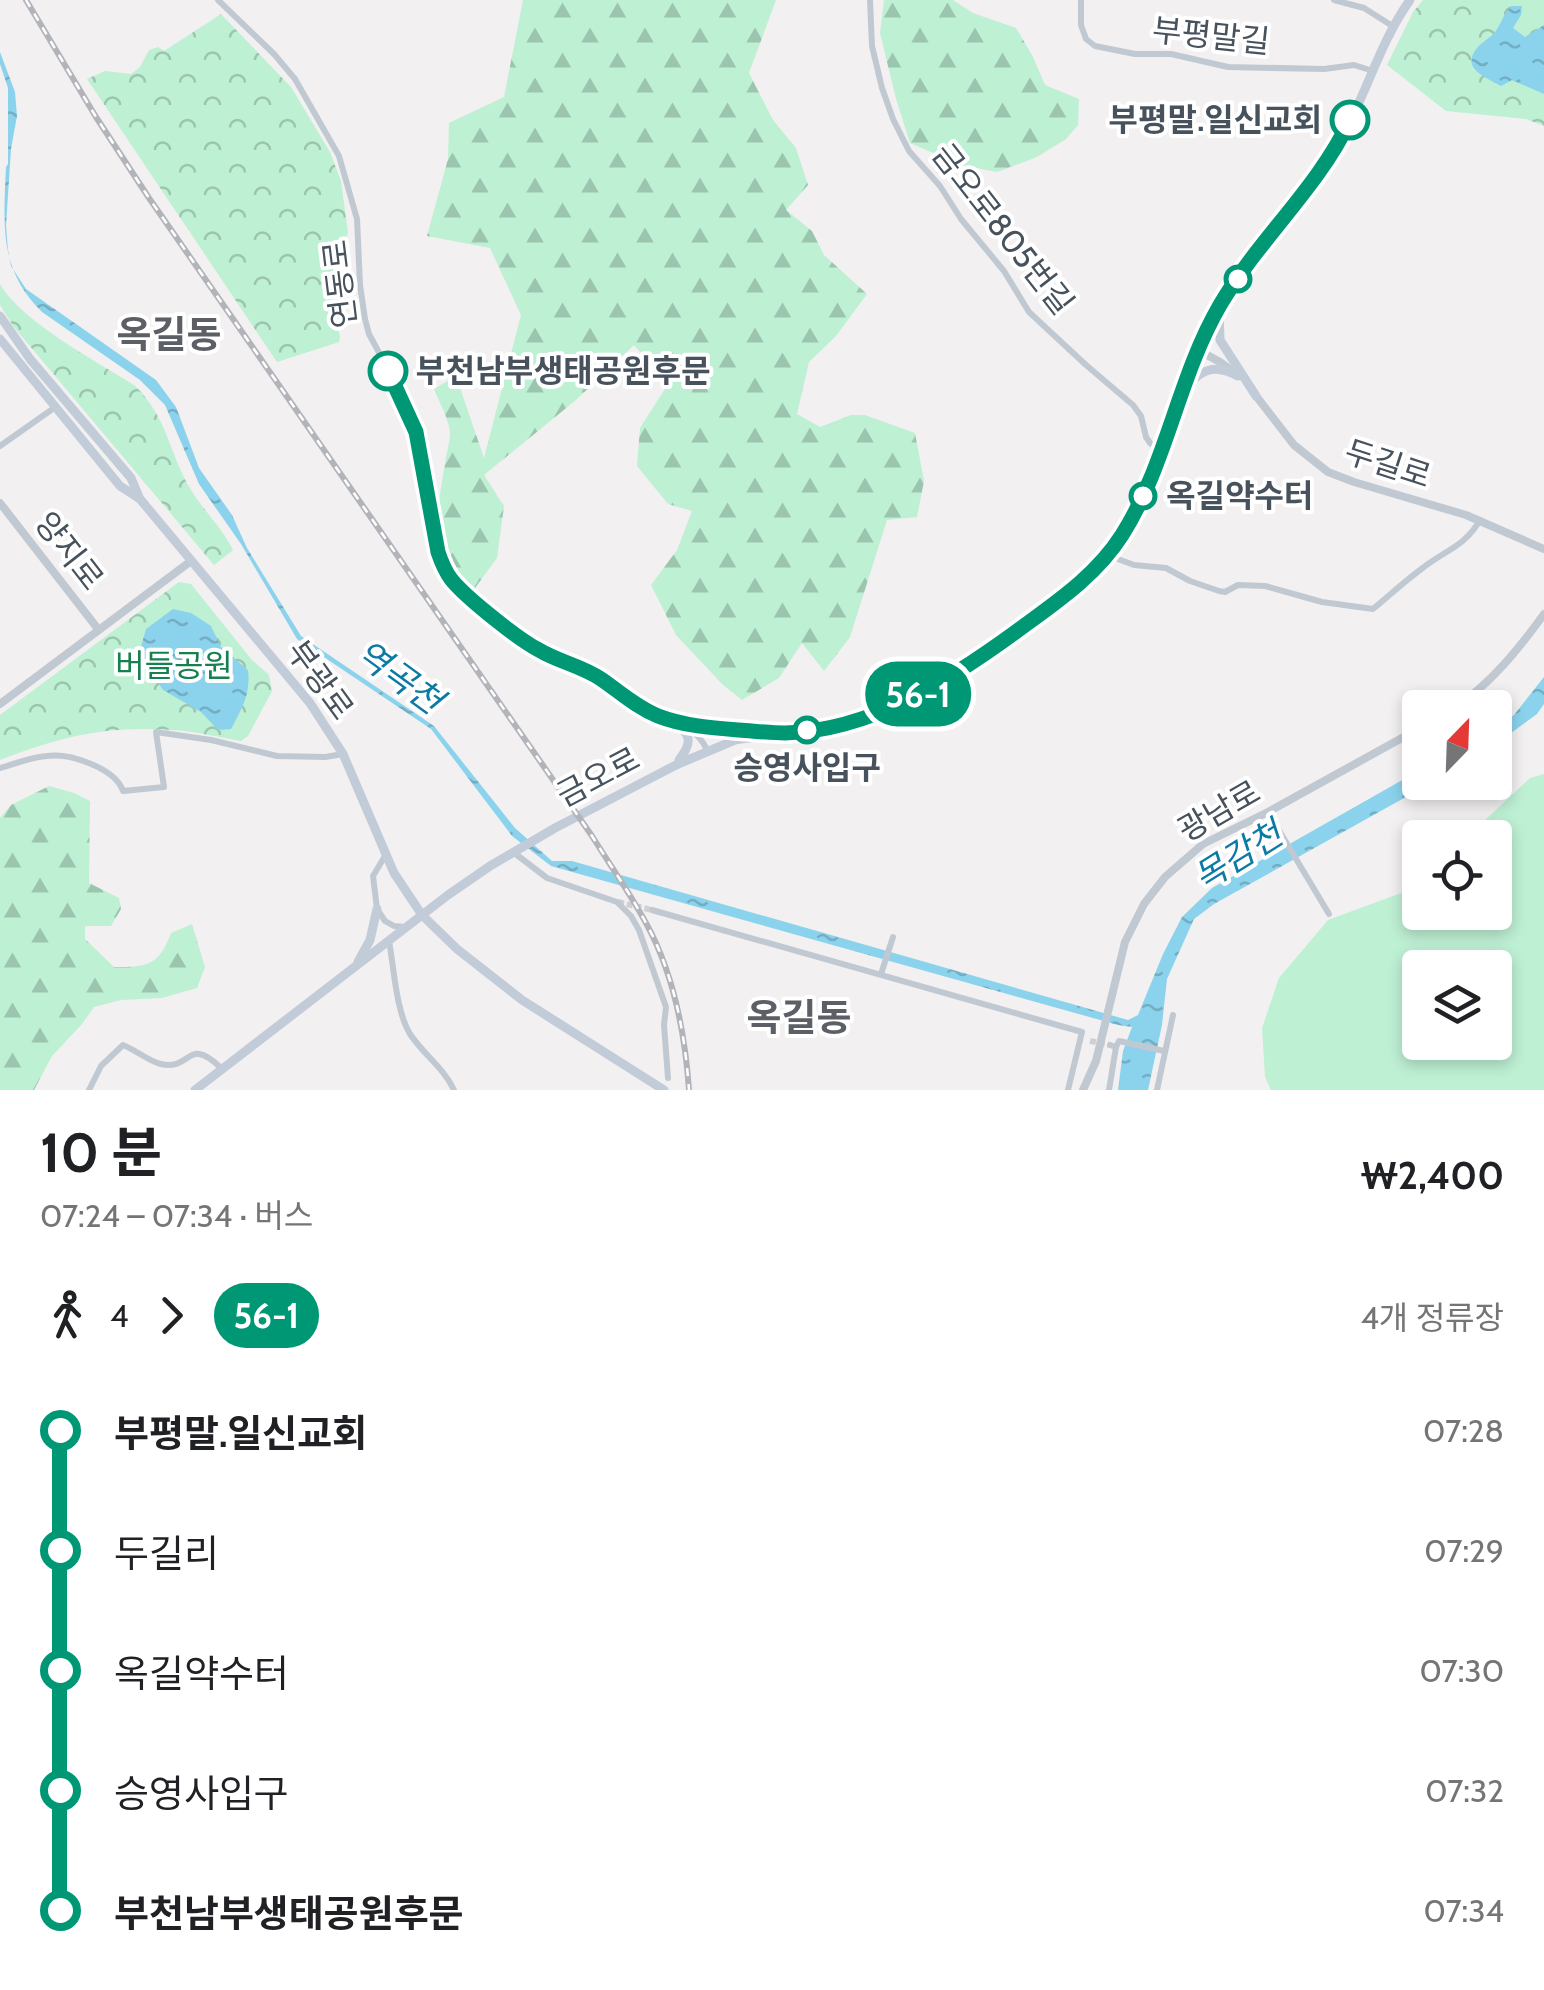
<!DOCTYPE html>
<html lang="ko">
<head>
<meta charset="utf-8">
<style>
	:root { --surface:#fff; --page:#f6f6f6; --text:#202124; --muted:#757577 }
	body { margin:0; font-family:Cabin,"Noto Sans KR",sans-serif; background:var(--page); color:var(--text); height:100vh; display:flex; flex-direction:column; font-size:38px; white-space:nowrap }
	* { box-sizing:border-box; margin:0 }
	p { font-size:32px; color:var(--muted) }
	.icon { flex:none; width:55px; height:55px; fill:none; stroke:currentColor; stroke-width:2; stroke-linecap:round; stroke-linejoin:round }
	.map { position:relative; height:1090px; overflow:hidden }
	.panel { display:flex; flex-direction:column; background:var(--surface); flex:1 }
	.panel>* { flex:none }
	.badge { padding:0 20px; border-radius:32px; font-size:35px; line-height:65px }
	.needle { width:65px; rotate:23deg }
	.fabs { position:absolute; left:1402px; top:690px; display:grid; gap:20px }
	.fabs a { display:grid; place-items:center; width:110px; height:110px; border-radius:10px; background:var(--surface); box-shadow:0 5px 15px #0003; font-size:50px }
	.map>.badge { position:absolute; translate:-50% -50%; box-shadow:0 0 0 5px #fff }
	.legs { display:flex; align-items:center; gap:15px; height:110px; padding:0 40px; font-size:32px }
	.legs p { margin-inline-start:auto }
	.head { display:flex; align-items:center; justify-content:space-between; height:170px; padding:0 40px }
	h1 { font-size:55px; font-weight:700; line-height:75px }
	ul { padding:0 40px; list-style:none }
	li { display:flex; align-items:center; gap:35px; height:120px; font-size:38px }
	li i { display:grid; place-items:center; width:15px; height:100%; margin:0 12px; background:currentColor }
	li i::after { content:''; width:25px; height:25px; margin:-12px; border:8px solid; border-radius:50%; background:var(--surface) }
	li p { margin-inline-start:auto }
	li:first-child i { background:linear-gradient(#0000 50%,currentColor 0) }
	li:last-child i { background:linear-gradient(currentColor 50%,#0000 0) }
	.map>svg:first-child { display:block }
</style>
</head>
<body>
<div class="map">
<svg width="1544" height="1090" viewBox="0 0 1544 1090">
	<defs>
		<pattern id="forest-firs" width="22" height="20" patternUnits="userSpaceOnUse" patternTransform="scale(2.5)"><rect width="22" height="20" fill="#bef0d4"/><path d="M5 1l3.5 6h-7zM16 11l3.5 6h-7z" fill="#9cc5af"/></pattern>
		<pattern id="park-crowns" width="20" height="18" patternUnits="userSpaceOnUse" patternTransform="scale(2.5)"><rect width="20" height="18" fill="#bef0d4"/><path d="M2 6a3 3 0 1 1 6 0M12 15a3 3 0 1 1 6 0" fill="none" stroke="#9cc5af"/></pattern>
		<pattern id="water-ripples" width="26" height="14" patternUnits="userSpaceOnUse" patternTransform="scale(2.5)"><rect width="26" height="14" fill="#8bd3ed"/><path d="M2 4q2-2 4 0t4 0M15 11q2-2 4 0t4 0" fill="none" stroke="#73aec3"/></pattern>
	</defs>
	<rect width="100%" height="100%" fill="#f2f0f0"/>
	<path fill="#bef0d4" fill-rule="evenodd" d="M1544 774V1090H1271L1265 1077 1262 1028 1279 978 1328 920 1420 886V912H1495V838L1467 837 1530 778ZM1420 968H1495V1042H1420Z"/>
	<g fill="url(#forest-firs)">
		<path d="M523 0H776L749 73 773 120 796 148 808 185 786 210 812 231 824 255 867 294 836 336 809 362 797 414 820 427 851 415H865L915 433 924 481 917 517 887 520 850 637 824 671 802 643 779 678 742 700 723 685 676 635 651 585 677 550 692 511 668 504 637 466 640 428 668 384 634 345 576 400 484 475 504 506 497 558 472 592C428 554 436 515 445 464 446 454 450 443 450 433 449 419 439 402 434 389L456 376 484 458 521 315 490 248 427 236 448 159 449 123 504 97Z"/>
		<path d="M884 0H953L973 13 1016 28 1032 55 1045 85 1079 99 1078 125 1066 139 1037 157 997 172 961 165 910 143 896 99 880 33Z"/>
		<path d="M49 786 74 793 90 801 89 883 119 898 121 909 111 926H85V939L114 967C147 967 159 966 171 933L192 924 205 967 197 988 162 998 121 1000 94 1007 82 1024 52 1056 34 1090H0V818L11 805Z"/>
	</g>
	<g fill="url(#park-crowns)">
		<path d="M1423 0H1544V126L1526 119 1446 111 1387 65 1413 12Z"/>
		<path d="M221 14 291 87 330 152 341 181 348 233 337 260 331 303 340 336 339 342 277 362 87 79 105 71 131 74 140 67 149 50 158 47 164 51Z"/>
		<path d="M0 284C22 322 96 361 134 385 168 417 169 454 191 490 204 511 222 528 233 550L214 565 13 326 0 305Z"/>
		<path d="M179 582 191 584 252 660 269 675 272 691 248 736 241 741C218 737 194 731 171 730 108 725 58 737 0 760V715Z"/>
	</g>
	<g fill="url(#water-ripples)">
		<path d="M1512 6H1522L1521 15 1513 28 1525 37 1544 25V94L1512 80 1501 86C1486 77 1460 69 1477 48 1482 42 1490 38 1495 32 1502 23 1503 13 1512 6Z"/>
		<path d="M0 52 15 92 17 116 11 149 6 226 8 250 11 266 26 289 156 380 176 407 199 468 232 515 247 548 301 636 434 726 515 828 552 861H572L1128 1020 1138 1015 1163 954 1182 917 1212 888 1420 770V782L1431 783 1214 904 1194 919 1167 979 1162 1025 1148 1090H1118L1123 1051 1132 1027 1118 1025 551 866 512 836 431 729 297 639 241 544 199 484 165 405 140 380 42 312C0 271 3 228 6 167L8 164V88L0 64Z"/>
		<path d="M173 609 191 613 211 626 221 647 248 670C251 693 242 709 231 729L218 730 201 712 163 690 148 669 140 650 146 629Z"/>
		<path d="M1544 677V704L1537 714 1495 745V727L1514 715Z"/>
	</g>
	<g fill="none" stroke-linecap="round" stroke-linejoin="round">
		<g stroke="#d0d0d3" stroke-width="6" stroke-dasharray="6 3" stroke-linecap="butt">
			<path d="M618 902 652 910"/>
			<path d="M1090 1041 1110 1045"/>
		</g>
		<g stroke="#c0c9d2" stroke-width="6">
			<path d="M218 0 274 54 295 79 339 156 357 219 360 285 365 319 369 334 397 386 415 431 438 552 444 567 452 580 461 589 528 643C548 656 571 661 592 673 610 684 625 699 643 709 666 721 696 724 707 750"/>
			<path d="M870 0 872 46 882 88 893 119 909 151 940 186 961 219 1004 271 1029 312 1086 365 1133 405 1141 416 1146 437 1150 443 1161 451"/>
			<path d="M1081 0V25L1086 39 1095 46 1135 54H1171L1228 67 1324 69 1354 65 1373 71"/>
			<path d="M1334 0 1364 8 1394 27"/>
			<path d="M0 446 54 408"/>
			<path d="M1107 555 1134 565 1166 568 1190 581 1219 591 1225 592 1238 585 1265 586 1322 602 1373 609C1390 595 1406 580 1424 567 1446 550 1465 546 1480 520"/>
			<path d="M0 768C15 764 31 757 47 756 70 753 115 768 123 791L164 787 156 732 211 740 277 756 325 757 343 754"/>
			<path d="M1268 812 1329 914"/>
			<path d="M513 852 547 878 617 902 631 916 639 930 666 1007 664 1025 668 1078"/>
			<path d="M385 856 373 876 377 909 385 921 394 926 406 927"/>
			<path d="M652 910 1082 1032 1068 1090"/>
			<path d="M389 941C394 968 396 1011 410 1034 423 1054 444 1068 454 1090"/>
			<path d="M881 974 893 937"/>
			<path d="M1110 1045 1116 1047 1119 1041 1164 1051"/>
			<path d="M89 1090 101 1066 123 1045C136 1050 148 1061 161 1064 192 1071 187 1035 221 1068"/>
			<path d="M1109 1090 1116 1047"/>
			<path d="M1157 1090 1173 1015"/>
		</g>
		<g stroke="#c0c9d2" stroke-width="8">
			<path d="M1198 350 1220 362 1236 374"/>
			<path d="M1253 392 1294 445 1328 472 1354 482 1466 515 1544 549"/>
			<path d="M0 503 98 629"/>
			<path d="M0 704 191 561"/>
			<path d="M1455 708C1491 683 1519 649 1544 614"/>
			<path d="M675 722 725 729 771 732"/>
			<path d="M1083 1090 1096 1061 1125 942 1144 904 1165 877 1203 844 1268 812 1420 728"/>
		</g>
		<g stroke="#c2ccd8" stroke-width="9">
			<path d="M1219 309 1220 340 1256 396"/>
			<path d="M0 316 30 359 131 478 139 497"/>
			<path d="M0 339 120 486 140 499 310 703 343 754 394 873 422 915 457 949 522 1000 664 1090"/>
			<path d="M1188 385C1204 367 1217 365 1238 376"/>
			<path d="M674 722C691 735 693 742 679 760"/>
			<path d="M358 962 370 940 377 909"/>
			<path d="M195 1090 448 895 490 866 555 828 676 765 735 740C777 733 822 732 862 718 920 699 971 664 1020 629 1061 599 1103 570 1128 525 1164 460 1178 386 1211 321 1245 256 1301 205 1339 142 1366 97 1379 43 1410 0"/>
		</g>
		<defs>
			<path id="rail" d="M26 0 96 117 149 198 592 836C610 865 630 893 646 923 674 974 685 1033 689 1090"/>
		</defs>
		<use href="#rail" stroke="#b2b4ba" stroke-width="6"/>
		<use href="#rail" stroke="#fff" stroke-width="2.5" stroke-dasharray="8" stroke-linecap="butt"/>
	</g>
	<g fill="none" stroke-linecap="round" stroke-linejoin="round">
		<defs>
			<path id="line-1" d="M388 371 416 432 438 552C441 561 445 571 451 579 465 597 518 639 539 650 559 662 582 666 601 679 620 692 636 707 658 716 684 726 712 728 739 730 754 731 770 733 785 733 871 731 950 680 1017 631 1055 603 1096 576 1122 535 1167 464 1178 377 1220 305 1258 240 1318 188 1350 120"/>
		</defs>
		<use href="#line-1" stroke="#fff" stroke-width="22"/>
		<use href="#line-1" stroke="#009775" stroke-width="15"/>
	</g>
	<g fill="#fff" stroke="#009775" stroke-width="5">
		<circle cx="1350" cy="120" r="18"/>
		<circle cx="1238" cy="279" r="12"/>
		<circle cx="388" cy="371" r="18"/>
		<circle cx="1143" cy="496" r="12"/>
		<circle cx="807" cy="730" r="12"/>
	</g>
	<g text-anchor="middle" stroke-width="8" stroke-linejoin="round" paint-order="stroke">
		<g font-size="32" fill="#47525d" stroke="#fff">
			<text transform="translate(1211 36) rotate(6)" y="11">부평말길</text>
			<text transform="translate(1003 229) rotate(52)" y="11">금오로805번길</text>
			<text transform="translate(340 284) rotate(-97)" y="11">연동로</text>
			<text transform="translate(1388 464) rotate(18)" y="11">두길로</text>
			<text transform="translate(69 551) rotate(52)" y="11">양지로</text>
			<text transform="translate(320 680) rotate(54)" y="11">부광로</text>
			<text transform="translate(598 777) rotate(-28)" y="11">금오로</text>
			<text transform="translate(1219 811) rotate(-30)" y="11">광남로</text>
		</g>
		<g font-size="32" font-weight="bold" fill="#47525d" stroke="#fff" text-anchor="start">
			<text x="1322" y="131" text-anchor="end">부평말.일신교회</text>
			<text x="416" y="382">부천남부생태공원후문</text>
			<text x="1166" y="507">옥길약수터</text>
			<text x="807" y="779" text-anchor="middle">승영사입구</text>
		</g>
		<g font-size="32" fill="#178051" stroke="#fff">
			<text x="174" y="677">버들공원</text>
		</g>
		<g font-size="35" font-style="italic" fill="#0c7ba4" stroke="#fff">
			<text transform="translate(399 677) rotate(36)" y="12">역곡천</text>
			<text transform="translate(1238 856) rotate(-32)" y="12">목감천</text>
		</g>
		<g font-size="38" font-weight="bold" fill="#5c5f65" stroke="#fff">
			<text x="169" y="348">옥길동</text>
			<text x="799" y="1031">옥길동</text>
		</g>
	</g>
</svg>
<div class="fabs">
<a><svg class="needle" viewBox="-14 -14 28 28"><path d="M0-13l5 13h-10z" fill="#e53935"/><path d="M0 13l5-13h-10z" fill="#757577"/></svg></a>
<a><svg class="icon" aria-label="locate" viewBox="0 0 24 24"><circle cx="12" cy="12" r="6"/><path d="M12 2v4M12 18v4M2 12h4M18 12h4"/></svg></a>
<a><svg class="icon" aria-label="layers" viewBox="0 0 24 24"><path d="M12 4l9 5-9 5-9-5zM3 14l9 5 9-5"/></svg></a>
</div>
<b class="badge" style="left:918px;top:694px;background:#009775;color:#fff">56-1</b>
</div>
<section class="panel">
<div class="head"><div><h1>10 분</h1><p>07:24 – 07:34 · 버스</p></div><b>₩2,400</b></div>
<div class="legs"><svg class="icon" aria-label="walk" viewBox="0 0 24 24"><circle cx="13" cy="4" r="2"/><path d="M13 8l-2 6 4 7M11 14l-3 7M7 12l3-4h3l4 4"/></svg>4<svg class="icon" aria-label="forward" viewBox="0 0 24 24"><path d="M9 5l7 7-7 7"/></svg><b class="badge" style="background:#009775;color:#fff">56-1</b><p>4개 정류장</p></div>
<ul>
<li><i style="color:#009775"></i><b>부평말.일신교회</b><p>07:28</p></li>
<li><i style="color:#009775"></i><span>두길리</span><p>07:29</p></li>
<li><i style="color:#009775"></i><span>옥길약수터</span><p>07:30</p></li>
<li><i style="color:#009775"></i><span>승영사입구</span><p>07:32</p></li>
<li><i style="color:#009775"></i><b>부천남부생태공원후문</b><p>07:34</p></li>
</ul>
</section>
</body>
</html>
